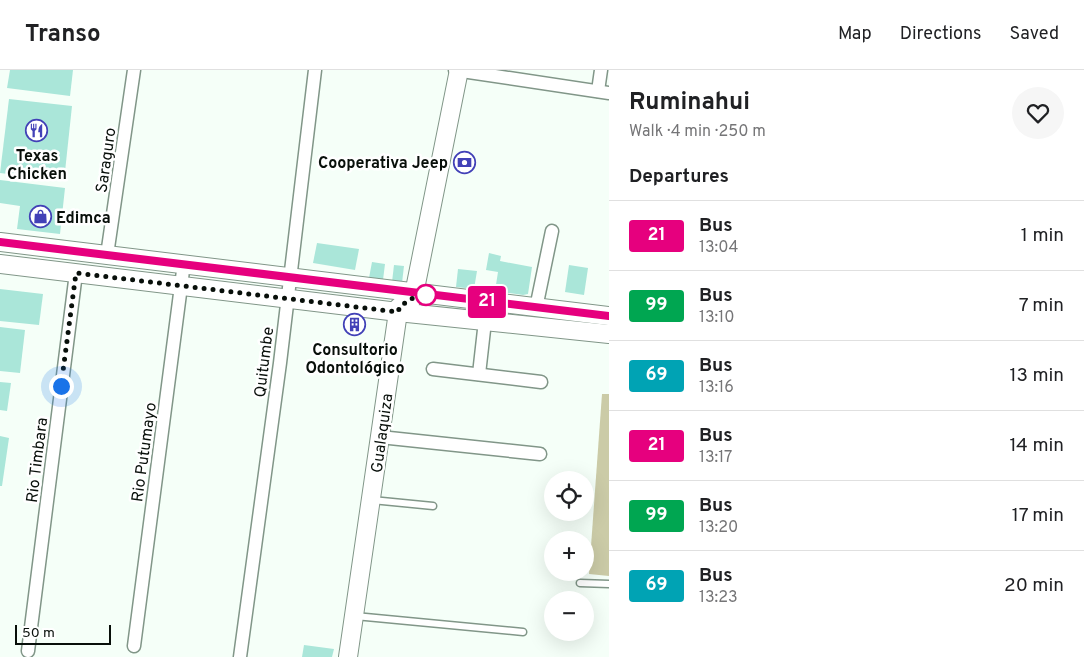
<!DOCTYPE html>
<html lang="en">
<head>
<meta charset="utf-8">
<style>
	:root { --surface:#fff; --page:#f6f6f6; --text:#202124; --muted:#757577; --line:#e0e0e0 }
	body { margin:0; font-family:Overpass,sans-serif; background:var(--page); color:var(--text); height:100vh; display:flex; flex-direction:column; font-size:19px; white-space:nowrap }
	* { box-sizing:border-box; margin:0 }
	p { font-size:16px; color:var(--muted) }
	.icon { flex:none; width:28px; height:28px; fill:none; stroke:currentColor; stroke-width:2; stroke-linecap:round; stroke-linejoin:round }
	.map { position:relative; flex:1; overflow:hidden }
	.side { display:flex; flex-direction:column; background:var(--surface); width:475px }
	.side>* { flex:none }
	.badge { padding:0 10px; border-radius:4px; font-size:18px; line-height:32px }
	.fabs { position:absolute; left:544px; top:401px; display:grid; gap:10px }
	.fabs a { display:grid; place-items:center; width:50px; height:50px; border-radius:50%; background:var(--surface); box-shadow:0 5px 20px #0002; font-size:25px }
	.scale { position:absolute; left:15px; bottom:12px; width:96px; box-sizing:border-box; padding-left:5px; border:2px solid #080f0a; border-top:0; font-size:14px; line-height:18px; white-space:nowrap; color:#080f0a; -webkit-text-stroke:4px #fff; paint-order:stroke }
	.you { position:absolute; width:25px; height:25px; margin:-12px; border:4px solid #fff; border-radius:50%; background:#1a73e8; box-shadow:0 0 0 8px #1a73e833 }
	.map>.badge { position:absolute; translate:-50% -50%; box-shadow:0 0 0 2px #fff }
	h2 { padding:0 20px; font-size:19px; line-height:45px }
	.round { display:grid; place-items:center; flex:none; width:52px; height:52px; border-radius:26px; background:var(--page) }
	.summary { display:flex; align-items:center; justify-content:space-between; height:85px; padding:0 20px }
	h1 { font-size:24px; font-weight:700; line-height:38px }
	ul { padding:0; list-style:none }
	li { display:flex; align-items:center; gap:15px; height:70px; padding:0 20px; border-top:1px solid var(--line) }
	li div { flex:1 }
	li b { display:block; font-size:19px }
	li em { font-style:normal }
	li .badge { min-width:55px; font-weight:700; text-align:center }
	header { display:flex; align-items:center; gap:30px; box-sizing:border-box; height:70px; padding:0 25px; background:var(--surface); border-bottom:1px solid var(--line) }
	header strong { font-size:24px }
	nav { display:flex; gap:28px; margin-inline-start:auto; font-size:18px }
	main { display:flex; flex:1; min-height:0 }
	.map>svg:first-child { display:block }
</style>
</head>
<body>
<header>
<strong>Transo</strong>
<nav><a>Map</a><a>Directions</a><a>Saved</a></nav>
</header>
<main>
<div class="map">
<svg width="609" height="587" viewBox="0 0 609 587">
	<rect width="100%" height="100%" fill="#f5fff8"/>
	<path fill="#cbcba7" d="M602 324H609V506L589 504Z"/>
	<g fill="#aae6d9">
		<path d="M10 0H73L70 26 7 18Z"/>
		<path d="M9 29 72 36 64 111 0 103Z"/>
		<path d="M0 110 65 118 60 164 17 159 20 136 0 133Z"/>
		<path d="M317 173 359 179 355 200 313 193Z"/>
		<path d="M489 183 501 186 500 191 532 197 528 224 523 225 495 221 498 202 486 200Z"/>
		<path d="M372 192 385 194 383 210 369 208Z"/>
		<path d="M394 195 404 196 402 213 392 212Z"/>
		<path d="M569 195 588 198 584 225 565 222Z"/>
		<path d="M458 199 477 201 474 219 456 217Z"/>
		<path d="M0 219 43 224 39 255 0 251Z"/>
		<path d="M352 250 359 251 358 260 351 259Z"/>
		<path d="M0 257 25 260 20 303 0 301Z"/>
		<path d="M0 312 11 313 7 341 0 340Z"/>
		<path d="M0 366 9 368 2 416H0Z"/>
		<path d="M304 575 334 579 332 587H302Z"/>
	</g>
	<g fill="none" stroke-linecap="round" stroke-linejoin="round">
		<defs>
			<g id="lane">
				<path d="M372 430 433 436"/>
				<path d="M580 513 609 514"/>
				<path d="M355 546 523 562"/>
			</g>
			<g id="street">
				<path d="M455 0 609 23"/>
				<path d="M598 21 601 0"/>
				<path d="M107 185 134 0"/>
				<path d="M536 238 552 161"/>
				<path d="M433 299 541 312"/>
				<path d="M479 304 485 251"/>
				<path d="M380 367 540 384"/>
				<path d="M134 576 184 193"/>
				<path d="M28 581 76 203"/>
				<path d="M240 587 280 293 315 0"/>
			</g>
			<g id="secondary">
				<path d="M0 172 609 246"/>
				<path d="M0 194 398 242 609 264"/>
				<path d="M348 587 398 242 399 237 412 229 414 224 459 0"/>
			</g>
		</defs>
		<use href="#lane" stroke="#819688" stroke-width="9"/>
		<use href="#street" stroke="#819688" stroke-width="15"/>
		<use href="#secondary" stroke="#819688" stroke-width="20"/>
		<use href="#lane" stroke="#fff" stroke-width="6"/>
		<use href="#street" stroke="#fff" stroke-width="12"/>
		<use href="#secondary" stroke="#fff" stroke-width="18"/>
	</g>
	<g fill="none" stroke-linecap="round" stroke-linejoin="round">
		<defs>
			<path id="line" d="M0 172 609 246"/>
		</defs>
		<use href="#line" stroke="#fff" stroke-width="11"/>
		<use href="#line" stroke="#e6007e" stroke-width="8"/>
		<path stroke="#080f0a" stroke-width="5" stroke-dasharray="0 9" d="M61 316 76 203 398 242 400 236 412 229 414 224 426 225"/>
	</g>
	<defs>
		<symbol id="restaurant-ring" viewBox="-11 -11 22 22"><circle r="9.5" fill="#fff" stroke="#4241b7" stroke-width="1.5"/><path d="M-5-6h1v4h1v-4h1v4h1v-4h1v5L-1.5 .5V6h-2V.5L-5-1ZM5-6V6H3V1.5H1.5Q1.5-4 5-6Z" fill="#4241b7"/></symbol>
		<symbol id="bank-ring" viewBox="-11 -11 22 22"><circle r="9.5" fill="#fff" stroke="#4241b7" stroke-width="1.5"/><path d="M-6-4H6V4H-6ZM0-2.3a2.3 2.3 0 1 0 0 4.6a2.3 2.3 0 1 0 0-4.6Z" fill="#4241b7"/></symbol>
		<symbol id="shop-ring" viewBox="-11 -11 22 22"><circle r="9.5" fill="#fff" stroke="#4241b7" stroke-width="1.5"/><path d="M-5-2.5h2.3a2.7 3.5 0 0 1 5.4 0H5L5.5 6h-11ZM-1.5-2.5h3a1.5 2.3 0 0 0-3 0Z" fill="#4241b7"/></symbol>
		<symbol id="building-ring" viewBox="-11 -11 22 22"><circle r="9.5" fill="#fff" stroke="#4241b7" stroke-width="1.5"/><path d="M-4-6H4V6H1V3H-1V6H-4ZM-2.5-4.3h1.7v1.8h-1.7ZM.8-4.3h1.7v1.8H.8ZM-2.5-1h1.7V.8h-1.7ZM.8-1h1.7V.8H.8Z" fill="#4241b7"/></symbol>
	</defs>
	<g fill-rule="evenodd">
		<use href="#restaurant-ring" x="24" y="48" width="25" height="25"/>
		<use href="#bank-ring" x="452" y="80" width="25" height="25"/>
		<use href="#shop-ring" x="28" y="134" width="25" height="25"/>
		<use href="#building-ring" x="342" y="242" width="25" height="25"/>
	</g>
	<circle fill="#fff" stroke="#e6007e" stroke-width="2.5" cx="426" cy="225" r="10"/>
	<g text-anchor="middle" stroke-width="5" stroke-linejoin="round" paint-order="stroke">
		<g font-size="16" font-weight="bold" fill="#080f0a" stroke="#fff">
			<text x="37" y="91">Texas<tspan x="37" dy="18">Chicken</tspan></text>
			<text x="448" y="98" text-anchor="end">Cooperativa Jeep</text>
			<text x="56" y="153" text-anchor="start">Edimca</text>
			<text x="355" y="285">Consultorio<tspan x="355" dy="18">Odontológico</tspan></text>
		</g>
		<g font-size="16" fill="#080f0a" stroke="#fff">
			<text transform="translate(105 90) rotate(-82)" y="6">Saraguro</text>
			<text transform="translate(263 292) rotate(-83)" y="6">Quitumbe</text>
			<text transform="translate(381 363) rotate(-82)" y="6">Gualaquiza</text>
			<text transform="translate(143 382) rotate(-82)" y="6">Rio Putumayo</text>
			<text transform="translate(36 390) rotate(-83)" y="6">Rio Timbara</text>
		</g>
	</g>
</svg>
<div class="fabs">
<a><svg class="icon" aria-label="locate" viewBox="0 0 24 24"><circle cx="12" cy="12" r="6"/><path d="M12 2v4M12 18v4M2 12h4M18 12h4"/></svg></a>
<a>+</a>
<a>−</a>
</div>
<div class="scale">50 m</div>
<div class="you" style="left:61px;top:316px"></div>
<b class="badge" style="left:487px;top:232px;background:#e6007e;color:#fff">21</b>
</div>
<section class="side">
<div class="summary"><div><h1>Ruminahui</h1><p>Walk · 4 min · 250 m</p></div><a class="round"><svg class="icon" aria-label="heart" viewBox="0 0 24 24"><path d="M12 20l-8-8c-3-5 5-10 8-4 3-6 11-1 8 4z"/></svg></a></div>
<h2>Departures</h2>
<ul>
<li><span class="badge" style="background:#e6007e;color:#fff">21</span><div><b>Bus</b><p>13:04</p></div><em>1 min</em></li>
<li><span class="badge" style="background:#00a651;color:#fff">99</span><div><b>Bus</b><p>13:10</p></div><em>7 min</em></li>
<li><span class="badge" style="background:#00a3b4;color:#fff">69</span><div><b>Bus</b><p>13:16</p></div><em>13 min</em></li>
<li><span class="badge" style="background:#e6007e;color:#fff">21</span><div><b>Bus</b><p>13:17</p></div><em>14 min</em></li>
<li><span class="badge" style="background:#00a651;color:#fff">99</span><div><b>Bus</b><p>13:20</p></div><em>17 min</em></li>
<li><span class="badge" style="background:#00a3b4;color:#fff">69</span><div><b>Bus</b><p>13:23</p></div><em>20 min</em></li>
</ul>
</section>
</main>
</body>
</html>
